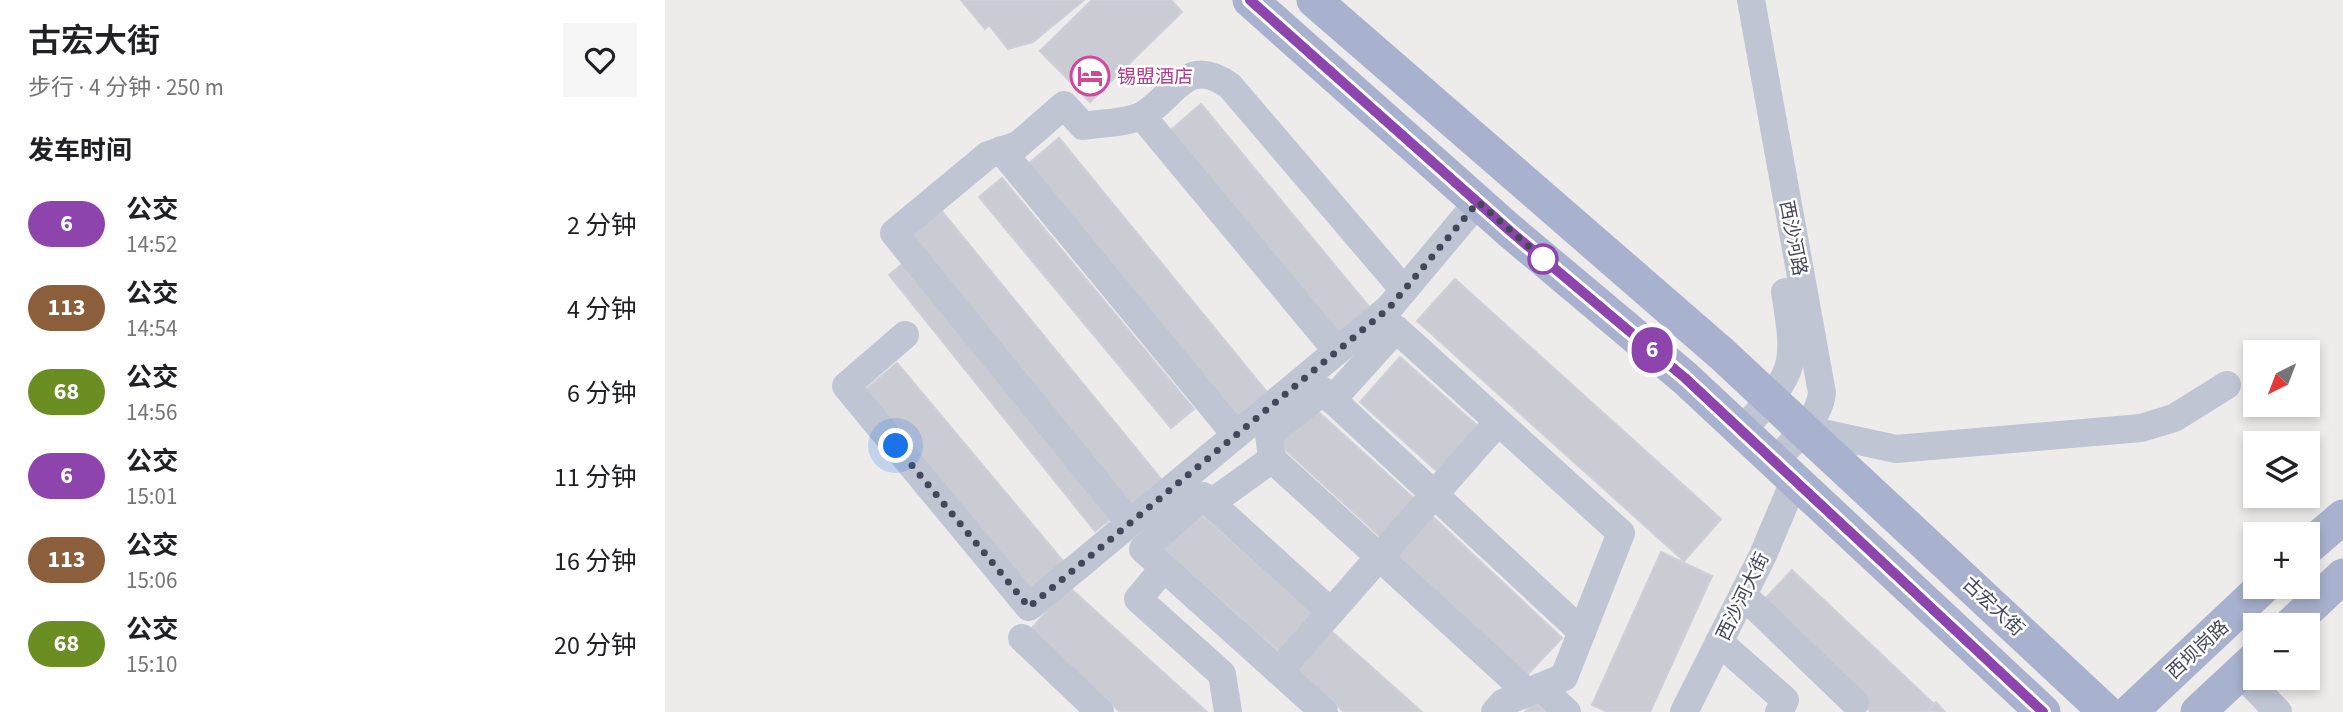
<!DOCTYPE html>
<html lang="zh">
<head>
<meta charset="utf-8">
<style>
	:root { --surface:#fff; --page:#f6f6f6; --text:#202124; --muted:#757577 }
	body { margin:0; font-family:"Source Sans 3","Noto Sans SC",sans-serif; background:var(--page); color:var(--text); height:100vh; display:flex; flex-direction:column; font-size:26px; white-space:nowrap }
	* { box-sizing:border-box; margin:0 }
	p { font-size:23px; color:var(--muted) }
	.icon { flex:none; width:38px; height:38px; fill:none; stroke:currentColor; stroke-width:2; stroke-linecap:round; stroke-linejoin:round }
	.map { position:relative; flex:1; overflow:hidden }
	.drawer { display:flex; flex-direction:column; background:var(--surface); width:665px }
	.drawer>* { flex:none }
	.badge { padding:0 14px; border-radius:23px; font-size:24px; line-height:46px }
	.needle { width:46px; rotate:222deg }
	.fabs { position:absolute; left:1578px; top:340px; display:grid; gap:14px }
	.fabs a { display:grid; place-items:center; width:77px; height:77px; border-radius:0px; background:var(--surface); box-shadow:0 4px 10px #0003; font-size:35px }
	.you { position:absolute; width:35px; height:35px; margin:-18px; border:5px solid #fff; border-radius:50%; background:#1a73e8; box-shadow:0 0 0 10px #1a73e833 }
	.map>.badge { position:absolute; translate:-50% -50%; box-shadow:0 0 0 4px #fff }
	h2 { padding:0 28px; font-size:26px; line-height:63px }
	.round { display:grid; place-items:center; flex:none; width:74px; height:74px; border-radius:0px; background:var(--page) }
	.headline { display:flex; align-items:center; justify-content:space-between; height:119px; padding:0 28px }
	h1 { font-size:33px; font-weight:600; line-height:52px }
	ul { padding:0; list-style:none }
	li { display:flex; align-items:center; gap:21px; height:84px; padding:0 28px }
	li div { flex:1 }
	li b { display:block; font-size:26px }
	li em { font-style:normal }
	li .badge { min-width:77px; font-weight:700; text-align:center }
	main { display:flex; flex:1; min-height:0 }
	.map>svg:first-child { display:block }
</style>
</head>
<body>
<main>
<section class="drawer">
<div class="headline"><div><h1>古宏大街</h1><p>步行 · 4 分钟 · 250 m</p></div><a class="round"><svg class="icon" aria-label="heart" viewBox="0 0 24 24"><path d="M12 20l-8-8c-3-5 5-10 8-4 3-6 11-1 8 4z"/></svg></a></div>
<h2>发车时间</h2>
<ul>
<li><span class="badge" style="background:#8e44ad;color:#fff">6</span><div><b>公交</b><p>14:52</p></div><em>2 分钟</em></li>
<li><span class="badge" style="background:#8b5e3c;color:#fff">113</span><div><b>公交</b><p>14:54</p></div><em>4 分钟</em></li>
<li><span class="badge" style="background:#6b8e23;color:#fff">68</span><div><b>公交</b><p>14:56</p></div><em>6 分钟</em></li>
<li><span class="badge" style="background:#8e44ad;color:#fff">6</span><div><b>公交</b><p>15:01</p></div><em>11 分钟</em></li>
<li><span class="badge" style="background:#8b5e3c;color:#fff">113</span><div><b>公交</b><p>15:06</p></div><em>16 分钟</em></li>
<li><span class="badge" style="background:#6b8e23;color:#fff">68</span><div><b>公交</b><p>15:10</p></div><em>20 分钟</em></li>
</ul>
</section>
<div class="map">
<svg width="1678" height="712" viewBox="0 0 1678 712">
	<rect width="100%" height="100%" fill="#eeeceb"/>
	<g fill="#cbcbd4" stroke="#cecfd8" stroke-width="2">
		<path d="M296 0H419L368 42 343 49 324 25 320 29Z"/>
		<path d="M427 0H506L517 12 425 102 375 51Z"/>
		<path d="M536 104 707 310 672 339 501 134Z"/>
		<path d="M394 138 602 392 570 418 362 165Z"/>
		<path d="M337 178 529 409 506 428 314 197Z"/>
		<path d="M275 209 497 480 463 508 241 237Z"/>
		<path d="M241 261 448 517 430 531 224 275Z"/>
		<path d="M790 279 1056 519 1019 561 752 321Z"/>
		<path d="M735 357 814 427 774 473 695 402Z"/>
		<path d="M232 363 403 567 366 598 195 394Z"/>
		<path d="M648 407 752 501 718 539 614 444Z"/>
		<path d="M532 511 651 615 617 654 498 549Z"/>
		<path d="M766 515 897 638 861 676 730 553Z"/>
		<path d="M996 552 1047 576 985 712H943L927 705Z"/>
		<path d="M1127 570 1269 704 1261 712H1206L1094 605Z"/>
		<path d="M404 587 542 712H455L365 630Z"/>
		<path d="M665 630 757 712H679L630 669Z"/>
		<path d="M869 702 880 712H860Z"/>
		<path d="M1271 702 1280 712H1261Z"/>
	</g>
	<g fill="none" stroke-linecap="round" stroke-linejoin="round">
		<g stroke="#c0c5d4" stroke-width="28">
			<path d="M1086 0 1157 393C1154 420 1128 441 1111 460"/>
			<path d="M477 116 672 351"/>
			<path d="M336 150 571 435"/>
			<path d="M240 335 181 386 364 607 724 308 813 202"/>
			<path d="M667 400 731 329 956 533 899 677 838 703 830 712"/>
			<path d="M1139 429 1231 449 1476 428 1509 418 1562 385"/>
			<path d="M1078 430C1129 371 1133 371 1120 292"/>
			<path d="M607 459 604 434 658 391 917 632"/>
			<path d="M546 503 607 459 862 692"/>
			<path d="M465 523 229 233 323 155 353 145 399 105 418 126C435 123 463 123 478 115 510 96 521 54 565 86L739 290"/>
			<path d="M499 568 473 599 557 674 563 712"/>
			<path d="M1078 595 1190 703"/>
			<path d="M357 638 435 712"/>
			<path d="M1054 642 1120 700 1114 712"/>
			<path d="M614 671 833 422"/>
			<path d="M1575 672 1613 712"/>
			<path d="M875 687 902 712"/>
			<path d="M659 712 478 549 538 496 666 612"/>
			<path d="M1019 712 1098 555 1130 479"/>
		</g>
		<g stroke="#a8b1cd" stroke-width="35">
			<path d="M585 0 845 231 1020 378 1378 712"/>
			<path d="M649 0 1057 354 1441 712"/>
			<path d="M1643 547 1678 517"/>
			<path d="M1626 625 1678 576"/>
			<path d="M1465 712 1599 586"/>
			<path d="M1533 712 1591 658"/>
		</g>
	</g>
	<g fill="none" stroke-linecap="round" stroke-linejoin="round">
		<defs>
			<path id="line" d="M585 0 845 231 1020 378 1378 712"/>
		</defs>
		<use href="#line" stroke="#fff" stroke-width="16"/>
		<use href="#line" stroke="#8e44ad" stroke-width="10"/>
		<path stroke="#42485a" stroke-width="7" stroke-dasharray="0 12.6" d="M231 446 364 607 724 308 813 202 884 264 878 259"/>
	</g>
	<defs>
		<symbol id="hotel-ring" viewBox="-11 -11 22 22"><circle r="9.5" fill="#fff" stroke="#d1479c" stroke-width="1.5"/><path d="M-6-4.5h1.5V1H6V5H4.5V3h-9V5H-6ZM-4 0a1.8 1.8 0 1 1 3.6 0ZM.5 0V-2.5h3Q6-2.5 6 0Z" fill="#d1479c"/></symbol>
	</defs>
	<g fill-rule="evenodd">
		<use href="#hotel-ring" x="403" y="54" width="44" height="44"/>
	</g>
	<circle fill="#fff" stroke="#8e44ad" stroke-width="3.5" cx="878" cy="259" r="14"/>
	<g text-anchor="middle" stroke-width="5" stroke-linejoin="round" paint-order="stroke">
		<g font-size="19" fill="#b23c85" stroke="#fff" text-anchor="start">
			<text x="452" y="83">锡盟酒店</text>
		</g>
		<g font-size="19" fill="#42485a" stroke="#fff">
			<text transform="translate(1129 238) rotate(79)" y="7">西沙河路</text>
			<text transform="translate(1077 596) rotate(-64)" y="7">西沙河大街</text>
			<text transform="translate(1329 606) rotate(43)" y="7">古宏大街</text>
			<text transform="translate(1532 649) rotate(-43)" y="7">西坝岗路</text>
		</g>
	</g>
</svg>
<div class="fabs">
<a><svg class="needle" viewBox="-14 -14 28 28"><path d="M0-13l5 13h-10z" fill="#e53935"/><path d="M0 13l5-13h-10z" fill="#757577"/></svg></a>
<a><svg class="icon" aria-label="layers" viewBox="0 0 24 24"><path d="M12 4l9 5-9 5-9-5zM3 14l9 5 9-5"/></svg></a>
<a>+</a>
<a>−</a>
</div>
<div class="you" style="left:231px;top:446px"></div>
<b class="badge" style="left:987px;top:350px;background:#8e44ad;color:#fff">6</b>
</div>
</main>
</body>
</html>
